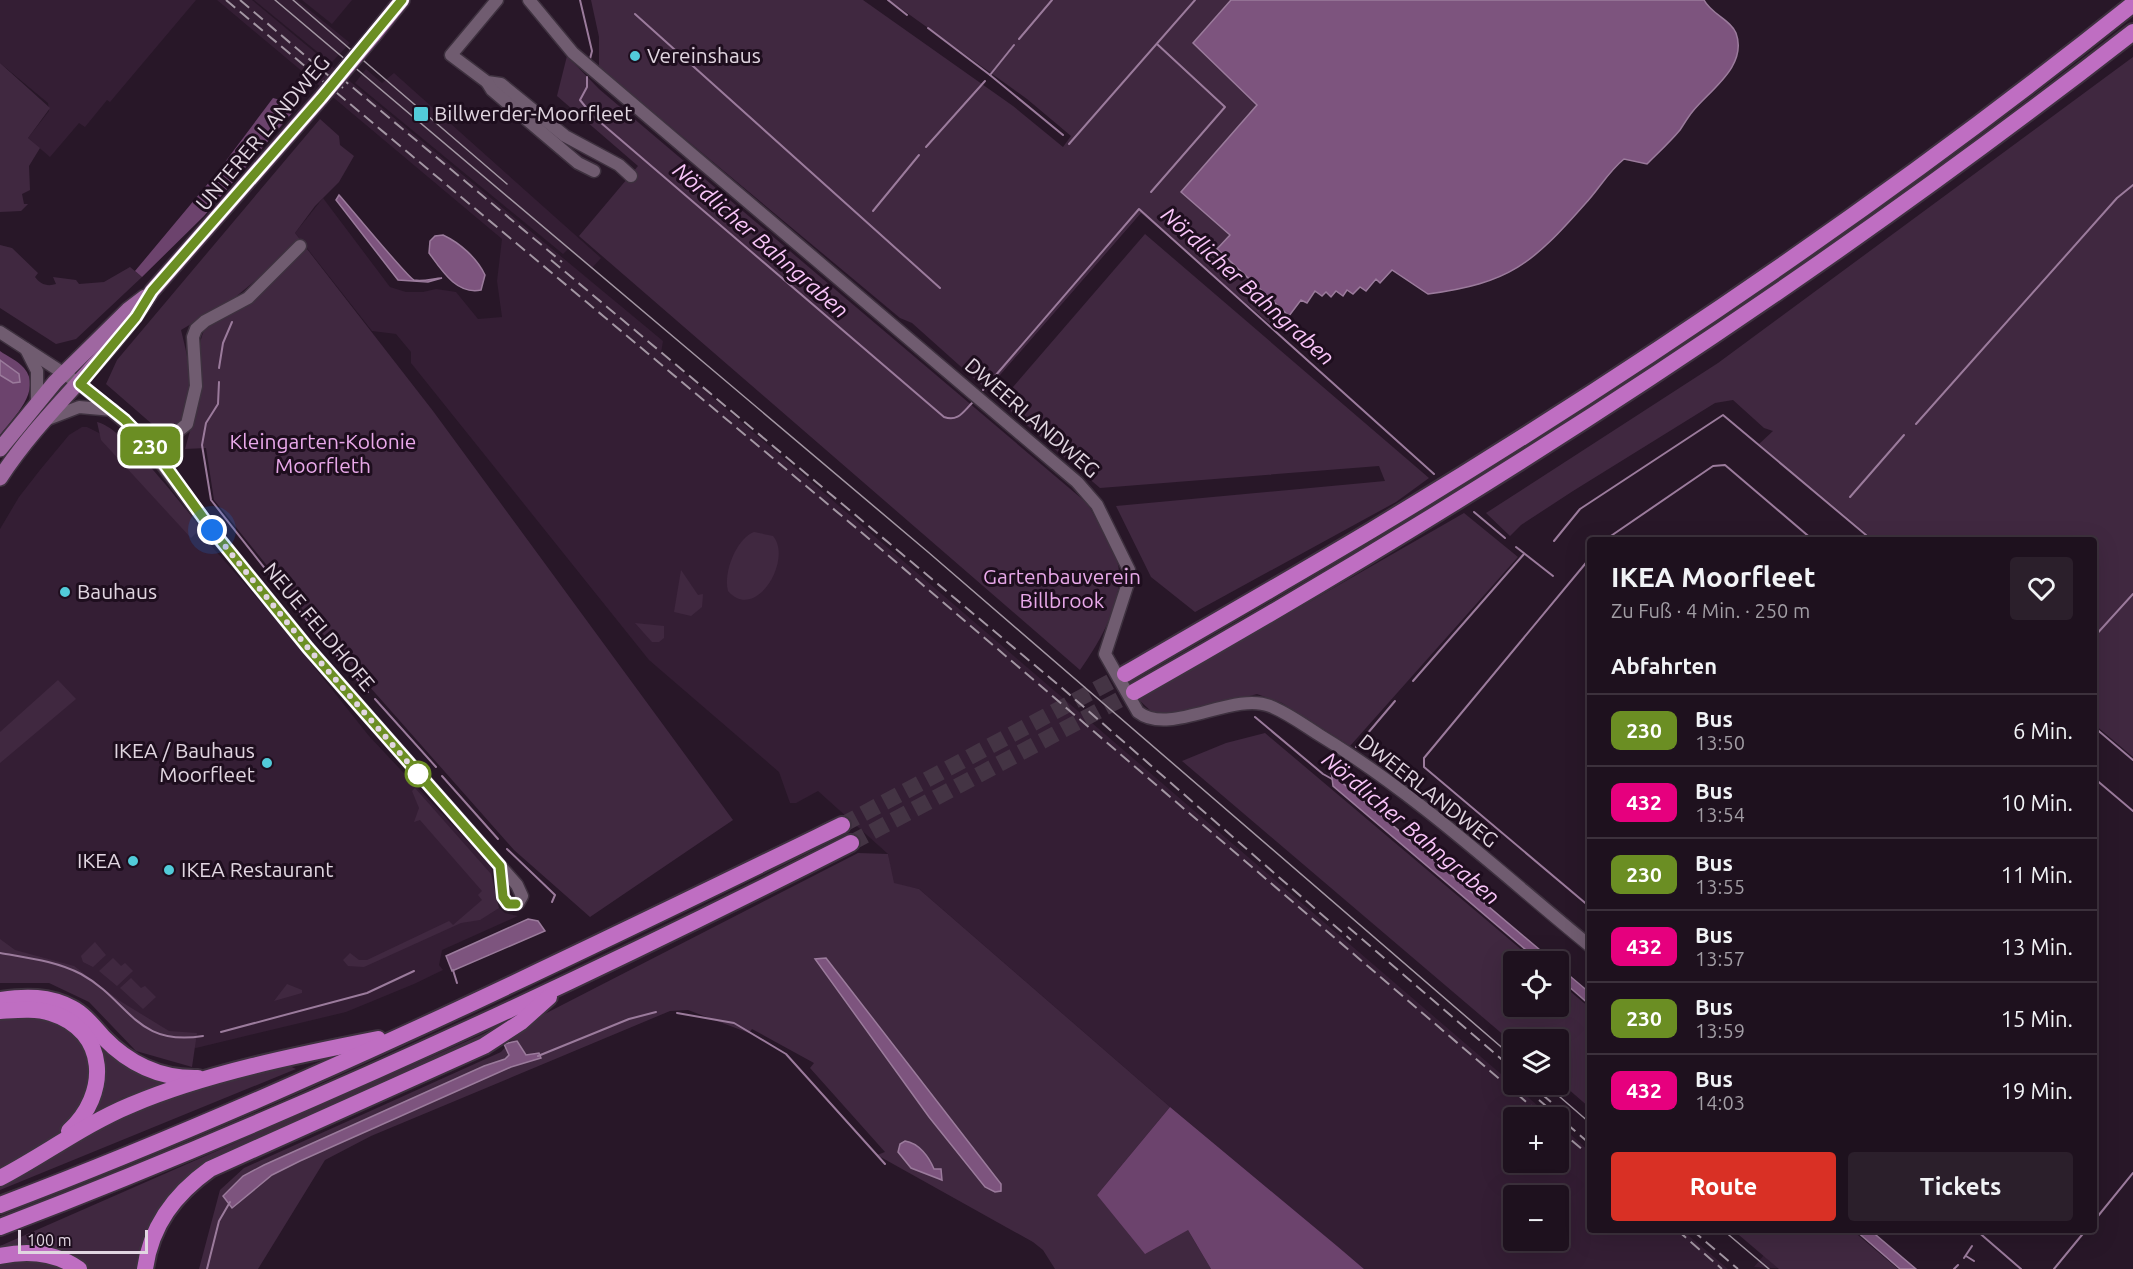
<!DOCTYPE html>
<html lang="de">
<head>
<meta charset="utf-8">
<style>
	:root { --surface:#1e111e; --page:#2b1f2b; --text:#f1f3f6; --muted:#a19da4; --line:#3c313c; --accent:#d93025 }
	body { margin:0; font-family:Ubuntu,sans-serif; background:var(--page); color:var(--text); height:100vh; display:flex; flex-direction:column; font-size:22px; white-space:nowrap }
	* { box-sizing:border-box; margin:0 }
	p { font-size:20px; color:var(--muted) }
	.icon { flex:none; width:33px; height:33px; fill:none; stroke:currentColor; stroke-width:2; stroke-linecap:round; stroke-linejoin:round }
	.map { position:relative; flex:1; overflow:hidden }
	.drawer { position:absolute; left:1587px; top:537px; width:510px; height:696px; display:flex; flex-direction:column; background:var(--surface); border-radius:6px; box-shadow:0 6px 24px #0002,0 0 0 2px var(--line) }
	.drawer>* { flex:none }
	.badge { padding:0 12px; border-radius:9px; font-size:21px; line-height:39px }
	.controls { position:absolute; left:1503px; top:951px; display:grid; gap:12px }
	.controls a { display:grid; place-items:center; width:66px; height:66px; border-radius:6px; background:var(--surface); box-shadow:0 6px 24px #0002,0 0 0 2px var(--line); font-size:30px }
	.scale { position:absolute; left:18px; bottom:15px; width:130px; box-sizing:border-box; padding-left:6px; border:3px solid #e1d6e1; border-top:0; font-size:16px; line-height:21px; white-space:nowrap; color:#e1d6e1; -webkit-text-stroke:4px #1e0e1e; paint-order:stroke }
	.you { position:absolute; width:30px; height:30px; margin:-15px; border:4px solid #fff; border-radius:50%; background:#1a73e8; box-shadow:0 0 0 9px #1a73e833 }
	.map>.badge { position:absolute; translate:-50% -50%; box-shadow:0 0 0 3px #fff }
	h2 { padding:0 24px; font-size:22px; line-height:54px }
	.round { display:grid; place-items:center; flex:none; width:63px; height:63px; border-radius:6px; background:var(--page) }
	.head { display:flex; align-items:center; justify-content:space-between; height:102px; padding:0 24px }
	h1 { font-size:28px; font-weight:600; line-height:45px }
	.cta { display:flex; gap:12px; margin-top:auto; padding:12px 24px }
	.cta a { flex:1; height:69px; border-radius:6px; background:var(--accent); color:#fff; font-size:24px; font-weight:600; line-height:69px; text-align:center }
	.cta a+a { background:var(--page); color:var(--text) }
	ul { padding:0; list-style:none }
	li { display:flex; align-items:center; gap:18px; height:72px; padding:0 24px; border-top:2px solid var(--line) }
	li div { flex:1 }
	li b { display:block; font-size:22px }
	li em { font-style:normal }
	li .badge { min-width:66px; font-weight:700; text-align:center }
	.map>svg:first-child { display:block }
</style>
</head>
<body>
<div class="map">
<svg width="2133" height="1269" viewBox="0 0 2133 1269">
	<rect width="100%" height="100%" fill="#281728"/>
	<g fill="#341e34" fill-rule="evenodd">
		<path d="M0 0H196L110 102 107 100 85 127 79 123 50 157 28 138 49 111 48 103 0 63Z"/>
		<path d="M217 0H252L663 341 661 353 1551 1117 1514 1118V1162H1558L1559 1124 1590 1152V1230H1682L1728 1269H1364L1170 1107 919 889 893 884 888 854 818 791 796 803H790L779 772 649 660 411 363V352L396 334 372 331 295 233 323 198 390 287 406 292H423L436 289 456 292 478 319 502 317 497 281 502 239ZM1514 1196H1558V1240H1514Z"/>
		<path d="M254 0H297L350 43 331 63Z"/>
		<path d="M302 0H352L332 24Z"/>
		<path d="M366 69 382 83 394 73 601 258 592 268 569 248 563 254 355 83Z"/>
		<path d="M82 427H87L99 433 148 474 279 623 369 736 491 866 497 906 505 913 518 916 442 950 439 965 443 970 414 984 346 1012 196 1048 172 1047 109 998 0 963V529L19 497 40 470 69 435Z"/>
		<path d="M1768 1250 1791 1269 1754 1267Z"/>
	</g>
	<g fill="#402840">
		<path d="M591 0H863L1013 106 1063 147 1071 136 1027 99 889 0H1231L1193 43 1257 105 1230 235 1217 250 1289 316 1278 331 1141 213 987 390 912 323 900 318 599 67V37Z"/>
		<path d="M567 56 599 89 1088 504C1097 522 1110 540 1116 558 1129 593 1100 642 1080 670L579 236 638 166 557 96Z"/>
		<path d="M2133 57V757L2094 724V540H1874L1759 444 1773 431 1764 428 1733 400 1715 403 1573 491 1521 525 1510 536 1486 513 1718 363Z"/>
		<path d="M0 63 50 108 28 138 40 148 29 166 30 190 22 194 24 204H28L21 211 0 212Z"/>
		<path d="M320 119 339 136 340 145 354 156 339 182 315 206 295 233 302 242 233 299 181 330C190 367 200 405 169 435L160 431 106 384 117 360Z"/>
		<path d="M1145 234 1429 478 1396 502 1195 612 1151 577 1116 506 1385 481 1379 466 1100 488 1000 402Z"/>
		<path d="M0 245 12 248 38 273 35 277C40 284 47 287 56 284L53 277 76 280 79 284 104 282 130 267 142 277 76 339 56 344 0 308Z"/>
		<path d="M307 249 433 411 733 820 590 917 514 850 315 625 214 500 206 448 185 449C190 431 196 412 199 394 203 371 193 344 208 324Z"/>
		<path d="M97 422C122 426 183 506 201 528L191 538 101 440Z"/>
		<path d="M1464 513 1518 557 1350 746 1282 703 1257 694 1190 712H1152L1139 700Z"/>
		<path d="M754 532 773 536C793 559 756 623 728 591 723 573 736 539 754 532Z"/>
		<path d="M681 570 698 595 703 594 702 607 691 616 674 612Z"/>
		<path d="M635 623 664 626V638L659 642H652Z"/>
		<path d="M58 680 76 699 0 763V732Z"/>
		<path d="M1265 733 1535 961 1514 962V1006H1558L1559 982 1590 1008V1108L1559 1081 1558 1040H1514L1513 1043 1182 761 1226 743Z"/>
		<path d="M415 788 491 874 499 908 480 920 461 923 364 967 348 966 343 960 350 953 359 960H367L449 921 453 925 482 900 478 895 482 891 420 820 414 822 419 808 412 791Z"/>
		<path d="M858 853 888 854 894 883 919 889 1170 1107 1097 1195 1188 1230 1211 1269H1055L1043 1250 1033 1242 877 1155 885 1152 810 1068 814 1063 752 1029 749 1033 688 1010 670 1011 371 1136 325 1160 258 1269H199L220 1190 244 1168 501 1052 527 1023Z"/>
		<path d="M0 939 15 950 74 966 120 1001 169 1031 197 1033 192 1067 136 1051 89 1002 49 983H0Z"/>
		<path d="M95 942 106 955 93 967 83 962 81 956Z"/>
		<path d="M113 958 121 966 125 963 133 971 117 986 99 971Z"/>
		<path d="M131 978 141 988 145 986 156 997 143 1009 120 988Z"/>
		<path d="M287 984 302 990V993L274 1001Z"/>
		<path d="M74 1015 172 1081 122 1098 89 1116 99 1092Z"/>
		<path d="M45 1016C66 1024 86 1039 90 1062 101 1117 41 1147 0 1169V1017Z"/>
		<path d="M504 1025 506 1027 199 1172 141 1269H87L0 1251V1246Z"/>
		<path d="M285 1064 296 1069 0 1190V1183L134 1109 189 1090Z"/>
		<path d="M1733 1230H1852L1898 1269H1779Z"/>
		<path d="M24 1257 69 1269H0V1263Z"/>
	</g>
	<g fill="#6c436d">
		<path d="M273 98 299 105 204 216 142 277 135 271 216 174Z"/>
		<path d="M0 351C7 356 18 361 24 368 43 390 13 418 0 435V375L13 383 19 374 0 360Z"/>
		<path d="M1170 1107 1337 1246 1364 1269H1211L1188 1230 1145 1254 1097 1195Z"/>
	</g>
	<g fill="#7d547e" stroke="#9b7b9c" stroke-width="1.5">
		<path d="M1231 0H1704C1711 14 1731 20 1736 33 1748 66 1710 90 1693 111 1688 117 1684 124 1680 130 1670 142 1658 153 1647 164L1624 159C1608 172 1599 189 1585 204 1532 264 1510 283 1428 294L1392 270 1380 283 1376 279 1366 291 1360 287 1353 294 1347 290 1343 296 1336 291 1331 297 1326 292 1322 296 1315 291 1307 303 1301 300 1289 316 1217 249 1230 235 1181 192 1257 105 1193 43Z"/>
		<path d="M339 195C349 206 408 278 414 280 424 282 434 278 442 278L428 282 398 280 336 200Z"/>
		<path d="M443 235C460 243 477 258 485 275L481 290C457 295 442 271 429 253L430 241 435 236Z"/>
		<path d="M0 360 19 374 20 382 13 383 0 375Z"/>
		<path d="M1341 759 1345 764 1337 772 1338 779 1553 961H1539L1333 786 1331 770Z"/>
		<path d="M528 919 538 921 545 931 452 971 446 956Z"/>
		<path d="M826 958 1001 1184V1191L995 1192 985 1187 929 1117 815 959Z"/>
		<path d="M1558 966 1590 993V1005L1559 978Z"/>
		<path d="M517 1041 526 1055 539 1053 541 1058 511 1067 300 1161 272 1175 232 1208 223 1196 243 1176 264 1165 484 1066 505 1059 509 1055 504 1044Z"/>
		<path d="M905 1141C919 1143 929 1157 934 1169H941L942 1180 911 1168 898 1152 900 1144Z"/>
		<path d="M1855 1230H1870L1916 1269H1900Z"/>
	</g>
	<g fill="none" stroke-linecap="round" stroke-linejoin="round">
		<g stroke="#9b7b9c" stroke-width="2">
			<path d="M580 0 592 51 590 59"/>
			<path d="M888 0 907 15"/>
			<path d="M635 14 940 288"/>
			<path d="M928 28 990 75 1063 135"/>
			<path d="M1019 39 1052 0"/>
			<path d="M990 75 1014 45"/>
			<path d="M587 77V87L580 100 593 116 944 417C958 422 963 412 972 403"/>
			<path d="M1069 144 1195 0"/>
			<path d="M926 147 985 81"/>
			<path d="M1151 192 1225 107 1157 44"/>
			<path d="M873 211 919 155"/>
			<path d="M219 368 223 343 232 322"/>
			<path d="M219 382 218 404 206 423 202 445 211 500 289 599 368 692"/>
			<path d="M983 390 1139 209 1434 474"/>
			<path d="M1916 424 2117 198 2133 185"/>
			<path d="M1850 497 1904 435"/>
			<path d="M1474 512 1505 538"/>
			<path d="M1605 540 1713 466 1725 465 1813 540"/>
			<path d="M1554 541 1580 509 1723 415 1872 540"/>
			<path d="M1516 547 1553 576"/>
			<path d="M1590 558 1424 758V767L1590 907"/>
			<path d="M2094 637 2133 594"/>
			<path d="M1413 681 1524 554"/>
			<path d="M375 699 436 767"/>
			<path d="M1255 717 1323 774 1332 779"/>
			<path d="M2094 727 2133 760"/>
			<path d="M1356 747 1395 701"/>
			<path d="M442 776 498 839"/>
			<path d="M2094 778 2133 811"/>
			<path d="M507 849 555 895 552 902"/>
			<path d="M0 953C28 958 56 961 81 974 130 1001 135 1047 203 1036"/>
			<path d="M453 970 457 983"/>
			<path d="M677 1013 734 1023 786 1054 885 1164"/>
			<path d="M221 1032 367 993 414 971"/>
			<path d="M538 1056 629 1019 656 1012"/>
			<path d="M2094 1221 2133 1173"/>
			<path d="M1976 1230 2021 1269"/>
			<path d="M1966 1256 1974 1261"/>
			<path d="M1964 1258 1972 1246"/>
			<path d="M207 1269 219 1221 230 1202"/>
			<path d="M1954 1269 1958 1265"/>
			<path d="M2054 1269 2086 1230"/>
		</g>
		<g stroke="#443444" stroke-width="16" stroke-dasharray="16 8" stroke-linecap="butt">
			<path d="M842 825 1125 674"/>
			<path d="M851 843 1134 692"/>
		</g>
		<defs>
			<g id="minor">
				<path d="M497 0 451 55 487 82 501 84 565 136 619 165 631 176"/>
				<path d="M529 0 573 53 1077 482 1097 505 1129 570V580L1105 654 1138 712C1170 737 1233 691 1270 706 1288 713 1305 726 1321 736 1418 795 1503 875 1590 946"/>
				<path d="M487 82 492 90 578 163 594 171"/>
				<path d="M0 332 80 384 139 434 212 530 308 648 517 885 522 896 518 903 508 904 503 897 500 866"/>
				<path d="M26 349 37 371V401"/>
				<path d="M48 419 79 407 113 410"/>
				<path d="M154 450 187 424 196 386 193 337 196 329 205 321 248 298 300 246"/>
			</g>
			<g id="major">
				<path d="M373 36 402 0"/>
				<path d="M0 449 55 382 128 310 145 297"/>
				<path d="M0 478C44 410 109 359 152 291L321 98"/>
			</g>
			<g id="highway">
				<path d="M1125 674C1207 626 1290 579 1372 530 1636 371 1892 197 2133 4"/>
				<path d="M1134 692C1483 495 1818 278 2133 32"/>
				<path d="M0 1000C26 996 49 996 72 1008 84 1014 94 1027 103 1037 129 1064 159 1079 198 1078"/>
				<path d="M0 1011C17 1010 35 1008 51 1013 109 1031 109 1095 69 1131"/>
				<path d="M0 1178C44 1155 85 1124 131 1105 203 1074 301 1054 378 1039"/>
				<path d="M0 1205C288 1096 565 960 842 825"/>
				<path d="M0 1227C291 1116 574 984 851 843"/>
				<path d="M0 1256C28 1250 55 1252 79 1269"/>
				<path d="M145 1269C151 1225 175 1194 210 1169L484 1046 521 1022 549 997"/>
			</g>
		</defs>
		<use href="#minor" stroke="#3e313f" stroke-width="15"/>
		<use href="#major" stroke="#3e313f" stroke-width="18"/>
		<use href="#highway" stroke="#3e313f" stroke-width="20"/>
		<use href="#minor" stroke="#705c70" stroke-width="12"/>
		<use href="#major" stroke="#9f67a1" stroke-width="15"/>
		<use href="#highway" stroke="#bf6ec2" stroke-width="16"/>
		<g stroke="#a396a3" stroke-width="1.5">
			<path d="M275 0 928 552 1514 1058"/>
			<path d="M293 0 507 184"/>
			<path d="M1545 1084 1590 1123"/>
			<path d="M1723 1230 1769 1269"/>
		</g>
		<g stroke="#a396a3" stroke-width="2" stroke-dasharray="12 6" stroke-linecap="butt">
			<path d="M226 0 861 532 1545 1118"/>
			<path d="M240 0 343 88"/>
			<path d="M339 76 562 262"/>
			<path d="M551 260 1062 688 1351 940"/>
			<path d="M1348 927 1514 1070"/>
			<path d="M1530 1084 1551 1102"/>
			<path d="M1539 1100 1590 1144"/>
			<path d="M1558 1129 1590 1156"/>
			<path d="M1677 1230 1722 1269"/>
			<path d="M1692 1230 1738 1269"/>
		</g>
		<defs>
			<path id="major-bridge" d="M321 98 373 36"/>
		</defs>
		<use href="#major-bridge" stroke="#3e313f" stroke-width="18" stroke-linecap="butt"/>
		<use href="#major-bridge" stroke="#9f67a1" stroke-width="15"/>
	</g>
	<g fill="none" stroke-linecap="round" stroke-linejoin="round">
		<defs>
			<path id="line" d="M402 0 321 98 152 291 136 317 80 384 125 420 154 450 212 530 308 648 500 866 503 897 508 904H516"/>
		</defs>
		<use href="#line" stroke="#fff" stroke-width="14"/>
		<use href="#line" stroke="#6b8e23" stroke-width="9"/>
		<path stroke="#e1d6e1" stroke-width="6" stroke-dasharray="0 10.8" d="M212 530 308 648 418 774"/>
	</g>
	<g fill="#52cbd9" stroke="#1e0e1e" stroke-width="2">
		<circle cx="635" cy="56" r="6"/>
		<rect x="413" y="106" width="16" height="16" rx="3"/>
		<circle cx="65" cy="592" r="6"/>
		<circle cx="267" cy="763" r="6"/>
		<circle cx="133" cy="861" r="6"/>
		<circle cx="169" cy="870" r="6"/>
	</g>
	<circle fill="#fff" stroke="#6b8e23" stroke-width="3" cx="418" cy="774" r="12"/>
	<g text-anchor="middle" stroke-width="6" stroke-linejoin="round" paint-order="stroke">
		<g font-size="21" fill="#e1d6e1" stroke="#1e0e1e" text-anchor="start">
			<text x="647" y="63">Vereinshaus</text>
			<text x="434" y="121">Billwerder-Moorfleet</text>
			<text x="77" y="599">Bauhaus</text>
			<text x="255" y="758" text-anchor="end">IKEA / Bauhaus<tspan x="255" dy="24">Moorfleet</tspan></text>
			<text x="121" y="868" text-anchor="end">IKEA</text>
			<text x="181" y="877">IKEA Restaurant</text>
		</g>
		<g font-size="21" fill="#e1d6e1" stroke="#1e0e1e">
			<text transform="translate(263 133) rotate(-50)" y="7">UNTERER LANDWEG</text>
			<text transform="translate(1032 418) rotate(41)" y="7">DWEERLANDWEG</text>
			<text transform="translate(319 627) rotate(50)" y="7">NEUE FELDHOFE</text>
			<text transform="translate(1428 791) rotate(38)" y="7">DWEERLANDWEG</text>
		</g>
		<g font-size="21" fill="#e9a9ea" stroke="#1e0e1e">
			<text x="323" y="449">Kleingarten-Kolonie<tspan x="323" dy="24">Moorfleth</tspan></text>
			<text x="1062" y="584">Gartenbauverein<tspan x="1062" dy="24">Billbrook</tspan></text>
		</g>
		<g font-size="22" font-style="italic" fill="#f9c5f9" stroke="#1e0e1e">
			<text transform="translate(761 240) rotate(41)" y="8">Nördlicher Bahngraben</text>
			<text transform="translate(1248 286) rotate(42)" y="8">Nördlicher Bahngraben</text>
			<text transform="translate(1411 828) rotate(40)" y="8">Nördlicher Bahngraben</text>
		</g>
	</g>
</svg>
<div class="controls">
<a><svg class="icon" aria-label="locate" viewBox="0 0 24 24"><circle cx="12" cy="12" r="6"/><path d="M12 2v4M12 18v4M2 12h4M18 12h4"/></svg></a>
<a><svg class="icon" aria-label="layers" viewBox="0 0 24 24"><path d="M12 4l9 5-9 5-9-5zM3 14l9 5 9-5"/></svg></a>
<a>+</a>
<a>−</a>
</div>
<div class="scale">100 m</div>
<div class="you" style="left:212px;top:530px"></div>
<b class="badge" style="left:150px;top:446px;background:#6b8e23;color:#fff">230</b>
<section class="drawer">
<div class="head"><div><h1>IKEA Moorfleet</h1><p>Zu Fuß · 4 Min. · 250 m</p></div><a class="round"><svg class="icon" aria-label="heart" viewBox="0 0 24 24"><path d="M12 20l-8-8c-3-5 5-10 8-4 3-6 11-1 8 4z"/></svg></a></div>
<h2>Abfahrten</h2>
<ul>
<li><span class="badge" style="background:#6b8e23;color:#fff">230</span><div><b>Bus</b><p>13:50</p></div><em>6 Min.</em></li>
<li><span class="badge" style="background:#e6007e;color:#fff">432</span><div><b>Bus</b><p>13:54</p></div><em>10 Min.</em></li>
<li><span class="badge" style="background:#6b8e23;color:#fff">230</span><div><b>Bus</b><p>13:55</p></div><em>11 Min.</em></li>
<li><span class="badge" style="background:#e6007e;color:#fff">432</span><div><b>Bus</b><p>13:57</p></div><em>13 Min.</em></li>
<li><span class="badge" style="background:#6b8e23;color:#fff">230</span><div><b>Bus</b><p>13:59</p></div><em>15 Min.</em></li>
<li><span class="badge" style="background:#e6007e;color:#fff">432</span><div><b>Bus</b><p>14:03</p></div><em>19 Min.</em></li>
</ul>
<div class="cta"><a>Route</a><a>Tickets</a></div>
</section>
</div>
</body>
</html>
